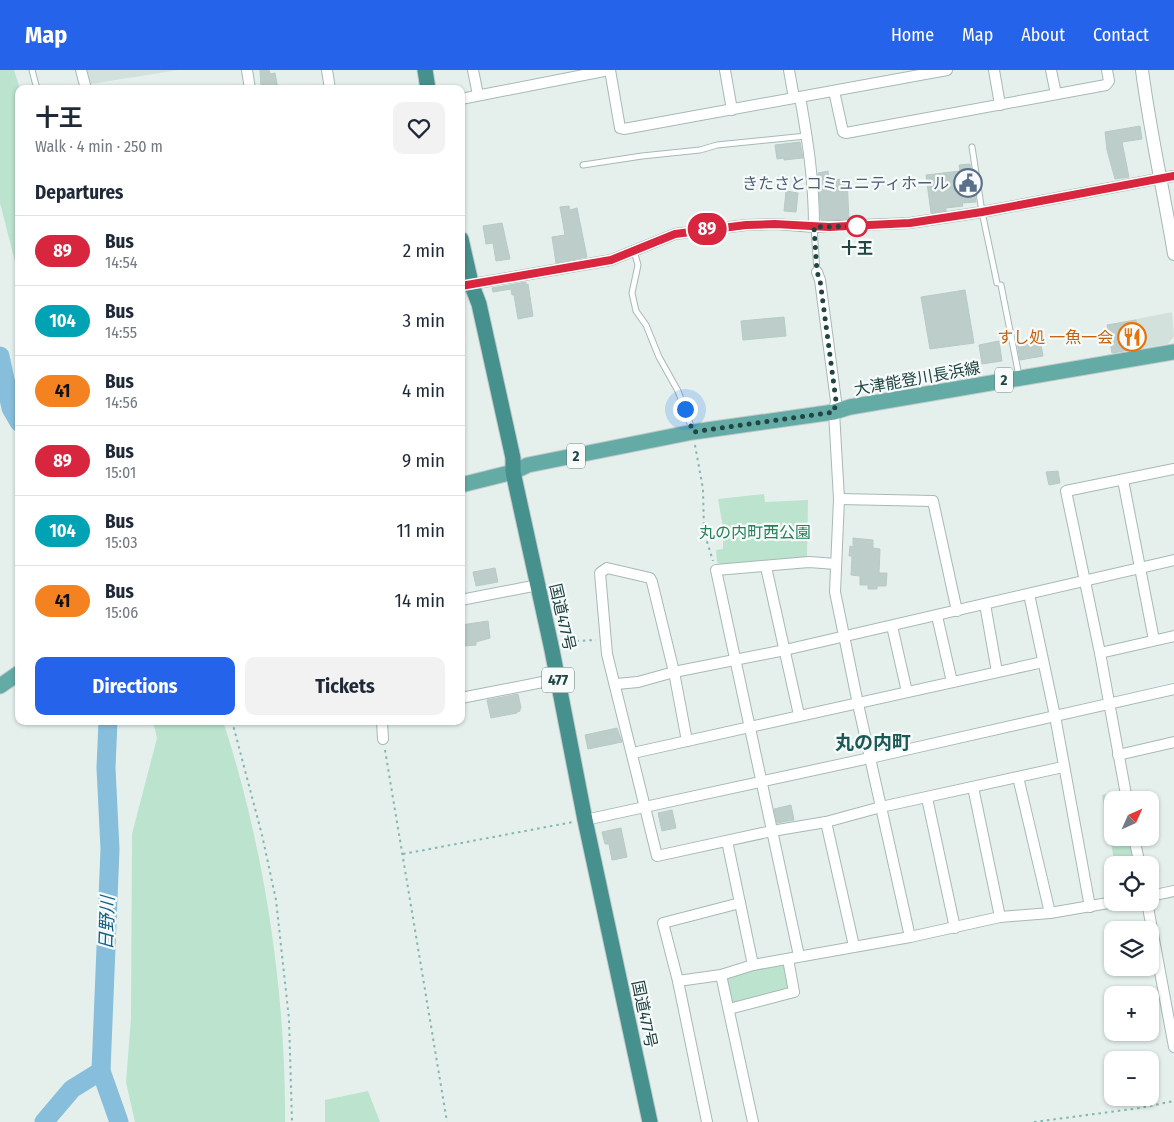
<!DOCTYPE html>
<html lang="en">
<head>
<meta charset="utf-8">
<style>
	:root { --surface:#fff; --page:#f2f2f3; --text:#1f2937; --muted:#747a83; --line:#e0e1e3; --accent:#2563eb }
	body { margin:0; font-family:"Fira Sans Condensed","Noto Sans JP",sans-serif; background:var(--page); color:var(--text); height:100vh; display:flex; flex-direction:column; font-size:19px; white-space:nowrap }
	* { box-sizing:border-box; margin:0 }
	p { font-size:16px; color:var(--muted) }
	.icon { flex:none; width:28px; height:28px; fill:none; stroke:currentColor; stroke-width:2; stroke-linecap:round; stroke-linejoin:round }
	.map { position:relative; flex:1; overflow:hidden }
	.drawer { position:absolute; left:15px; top:15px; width:450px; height:640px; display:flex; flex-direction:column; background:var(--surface); border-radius:10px; box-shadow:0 1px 4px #0004 }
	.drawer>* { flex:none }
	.badge { padding:0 10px; border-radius:16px; font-size:18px; line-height:32px }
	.needle { width:32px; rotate:45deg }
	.tools { position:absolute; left:1104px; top:721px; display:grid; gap:10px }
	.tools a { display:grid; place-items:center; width:55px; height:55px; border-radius:10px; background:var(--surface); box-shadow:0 1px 4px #0004; font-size:25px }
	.you { position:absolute; width:25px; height:25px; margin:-12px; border:4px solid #fff; border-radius:50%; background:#1a73e8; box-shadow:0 0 0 8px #1a73e833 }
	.map>.badge { position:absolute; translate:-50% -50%; box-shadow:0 0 0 2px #fff }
	h2 { padding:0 20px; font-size:19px; line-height:45px }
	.round { display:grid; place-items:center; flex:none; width:52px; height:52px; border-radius:10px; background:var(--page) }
	.summary { display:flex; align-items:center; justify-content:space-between; height:85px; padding:0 20px }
	h1 { font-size:24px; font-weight:700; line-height:38px }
	.cta { display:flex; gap:10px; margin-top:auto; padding:10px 20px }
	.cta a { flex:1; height:58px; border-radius:10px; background:var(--accent); color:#fff; font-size:20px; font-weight:700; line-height:58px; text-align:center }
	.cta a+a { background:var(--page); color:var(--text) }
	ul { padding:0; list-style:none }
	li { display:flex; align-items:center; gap:15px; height:70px; padding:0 20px; border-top:1px solid var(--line) }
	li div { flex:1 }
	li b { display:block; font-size:19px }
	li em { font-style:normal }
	li .badge { min-width:55px; font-weight:700; text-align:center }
	header { display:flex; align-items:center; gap:30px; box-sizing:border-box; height:70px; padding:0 25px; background:var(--accent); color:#fff }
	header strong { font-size:24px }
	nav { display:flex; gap:28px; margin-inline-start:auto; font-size:18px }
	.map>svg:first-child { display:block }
</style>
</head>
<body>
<header>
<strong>Map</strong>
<nav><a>Home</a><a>Map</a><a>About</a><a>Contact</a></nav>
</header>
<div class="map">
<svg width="1174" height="1052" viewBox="0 0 1174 1052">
	<rect width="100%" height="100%" fill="#e5f0ed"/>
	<g fill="#d3e1dd">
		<path d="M87 0H178L91 14Z"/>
		<path d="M1172 242 1174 266 1168 274 1112 283 1109 271 1125 268 1122 252Z"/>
	</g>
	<g fill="#bbe3ce">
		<path d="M0 0H14L20 19 19 207 0 133Z"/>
		<path d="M764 424 765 432 808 430 807 487 724 497 717 492 716 480 723 479V457L718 429Z"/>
		<path d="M153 651H223C264 776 286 920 285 1052H135L126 1012 131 948 132 764 157 668Z"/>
		<path d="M1118 722 1121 724 1122 730H1112V768H1130L1135 795H1115L1102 725Z"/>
		<path d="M786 893 789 922 733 934 730 933 725 910 729 905Z"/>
		<path d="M368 1021 380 1052H325V1030Z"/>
	</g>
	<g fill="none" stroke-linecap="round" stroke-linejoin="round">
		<g stroke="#87bedb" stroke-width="19">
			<path d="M0 286 11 338 19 352"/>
			<path d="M108 651 106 698 110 779 101 1001 119 1052"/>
			<path d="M44 1052 72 1019 101 1001"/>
		</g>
	</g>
	<g fill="#bdceca" stroke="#b6cbc6">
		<path d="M260 0H269L270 4 275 3 278 19H263L261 16Z"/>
		<path d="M1140 56 1142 69 1122 72 1129 107 1115 109 1107 80 1105 62Z"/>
		<path d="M800 72 803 88 784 90V88L777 89 775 75Z"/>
		<path d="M970 94 976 132 962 133 963 136 946 138V141L931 143 926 105 960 101 959 95Z"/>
		<path d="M828 101 829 110 847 109 849 149 821 150 818 103Z"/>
		<path d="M786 121 798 123 796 142 784 141Z"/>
		<path d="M569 136 570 140 577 138 587 187 556 193 552 167 565 165 560 137Z"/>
		<path d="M502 153 510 189 496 191 493 173 486 174 483 156Z"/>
		<path d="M526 212V215L528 214 533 246 518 249 514 225H512L511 219 493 222 492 218Z"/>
		<path d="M965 220 974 273 930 279 921 227Z"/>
		<path d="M784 247 786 266 743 270 741 251Z"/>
		<path d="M1136 250 1141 278 1112 283 1107 255Z"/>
		<path d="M1040 269 1043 286 1020 290 1017 272Z"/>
		<path d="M999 271 1002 291 982 294 979 275Z"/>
		<path d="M1058 401 1060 413 1049 415 1046 402Z"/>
		<path d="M853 468 873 470V478L880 479 879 503H887L886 516H877V519H868V515H860V506L851 505 852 486H849L850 476 853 477Z"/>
		<path d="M495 498 498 512 476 516 473 502Z"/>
		<path d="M488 551 490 568 476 572V575L465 576 461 555Z"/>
		<path d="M518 624 521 638 520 639V641L517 642V643L491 648 487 630Z"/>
		<path d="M617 658 622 672 588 679 585 665Z"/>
		<path d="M791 735 794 750 777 753 774 739Z"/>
		<path d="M672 740 676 758 662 761 658 743Z"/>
		<path d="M621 758 627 787 613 790H612L609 774H605L602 762Z"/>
	</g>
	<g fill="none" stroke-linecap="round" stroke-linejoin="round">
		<defs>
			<g id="service">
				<path d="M32 0 37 19"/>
				<path d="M972 77 982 142 997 213"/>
				<path d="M583 95 642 86 700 80 717 75 806 66"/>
				<path d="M814 157 817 202"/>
				<path d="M634 181 638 195 632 223 636 241 646 255 659 287 678 321 692 359"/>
				<path d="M1001 215 1019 306"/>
			</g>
			<g id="minor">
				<path d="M81 0 86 19"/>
				<path d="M247 0 250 19"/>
				<path d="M327 0 330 19"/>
				<path d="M473 0 478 25"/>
				<path d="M610 0 620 58 624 59 947 0"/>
				<path d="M725 0 732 40"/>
				<path d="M789 0 794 28"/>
				<path d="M994 0 1000 35"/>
				<path d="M1051 0 1056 24"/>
				<path d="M834 21 843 62 846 63 1106 15 1109 11 1107 0"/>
				<path d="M800 27C808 72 814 111 814 157"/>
				<path d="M461 29 609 0"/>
				<path d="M817 202 820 210 836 331 834 342 839 429 835 522 858 634 910 867"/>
				<path d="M461 216 611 190 675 164 746 155 775 154 814 157 910 153 982 142 1174 106"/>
				<path d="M1123 410 1154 570"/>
				<path d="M839 429 933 431 957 541"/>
				<path d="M766 497 799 645"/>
				<path d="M1029 524 1055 646 1090 837"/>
				<path d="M461 530 538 515"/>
				<path d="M985 534 997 602"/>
				<path d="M937 546 952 612"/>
				<path d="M892 556 907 622"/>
				<path d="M1100 583 1174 566"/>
				<path d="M616 614 638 612 674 602 785 580 1174 490"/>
				<path d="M461 628 558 609"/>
				<path d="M382 651 383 669"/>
				<path d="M687 671 674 602 652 512 650 508 607 498 600 503 607 584 657 786 772 761 826 752 881 737 1063 697"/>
				<path d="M633 683 1043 592"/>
				<path d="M1118 685 1174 672"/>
				<path d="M1018 707 1050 843"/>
				<path d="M973 717 1000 847"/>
				<path d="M927 728 955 858"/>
				<path d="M1127 730 1100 583 1066 421 1174 399"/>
				<path d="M585 750 879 686 1174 619"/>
				<path d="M826 752 854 876"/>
				<path d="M1134 768 1140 795"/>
				<path d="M727 771 753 895"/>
				<path d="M1150 826 1174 821"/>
				<path d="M1147 832 1174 977"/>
				<path d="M799 886 716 500 809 492 836 494"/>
				<path d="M721 905 753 1052"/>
				<path d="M678 911 721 905 753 895 910 867 1000 847 1050 843 1114 832"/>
				<path d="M729 939 794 922 788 889"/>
				<path d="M707 1052 678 911 663 853 740 833"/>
			</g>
			<path id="tertiary" d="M1142 0C1150 62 1164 123 1174 184"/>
			<g id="primary">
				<path d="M461 415 513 402 528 395 693 362 834 342 850 337 1174 282"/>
				<path d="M0 616 19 603"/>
			</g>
			<g id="trunk">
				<path d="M425 0 428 19"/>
				<path d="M461 169 471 213 479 234 513 388V402L552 580 585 750 650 1052"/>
			</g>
		</defs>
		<use href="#service" stroke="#a6b9b6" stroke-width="7"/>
		<use href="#minor" stroke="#a6b9b6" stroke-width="12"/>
		<use href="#tertiary" stroke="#a6b9b6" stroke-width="14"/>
		<use href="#primary" stroke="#c1cbca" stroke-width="17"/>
		<use href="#trunk" stroke="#c1cbca" stroke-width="17"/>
		<g stroke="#81b7b0" stroke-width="2" stroke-dasharray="2.5 4" stroke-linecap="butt">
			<path d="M695 375 703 419 704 462 713 491"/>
			<path d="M564 575 576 571 596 570"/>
			<path d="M232 651 262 765 276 830 289 949 292 1052"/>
			<path d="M385 680 447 1052"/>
			<path d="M403 784 573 752"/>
			<path d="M1034 1052 1140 1038 1174 1031"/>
		</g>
		<use href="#service" stroke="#fff" stroke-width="5"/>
		<use href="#minor" stroke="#fff" stroke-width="10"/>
		<use href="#tertiary" stroke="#fff" stroke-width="12"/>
		<use href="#primary" stroke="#64aba6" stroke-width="15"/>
		<use href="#trunk" stroke="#46908d" stroke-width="15"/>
	</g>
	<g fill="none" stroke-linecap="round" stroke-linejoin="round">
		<defs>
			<path id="line" d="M461 216 611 190 675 164 746 155 775 154 829 157 910 153 982 142 1174 106"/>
		</defs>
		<use href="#line" stroke="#fff" stroke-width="11"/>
		<use href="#line" stroke="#d7263d" stroke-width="8"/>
		<path stroke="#214542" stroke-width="5" stroke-dasharray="0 9" d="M685 339 693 362 834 342 836 331 820 210 817 202 814 157 861 156H857"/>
	</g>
	<defs>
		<symbol id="civic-ring" viewBox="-11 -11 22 22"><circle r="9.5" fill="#f6fbfa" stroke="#5c6f8a" stroke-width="1.5"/><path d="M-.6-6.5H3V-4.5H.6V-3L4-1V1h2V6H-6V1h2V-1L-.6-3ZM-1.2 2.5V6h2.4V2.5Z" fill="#5c6f8a"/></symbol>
		<symbol id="restaurant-ring" viewBox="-11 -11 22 22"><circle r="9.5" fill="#f6fbfa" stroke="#e8710a" stroke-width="1.5"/><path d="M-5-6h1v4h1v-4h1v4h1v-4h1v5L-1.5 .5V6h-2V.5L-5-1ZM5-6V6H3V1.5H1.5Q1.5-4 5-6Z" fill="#e8710a"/></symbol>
	</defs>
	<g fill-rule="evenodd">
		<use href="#civic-ring" x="952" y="97" width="32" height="32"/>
		<use href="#restaurant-ring" x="1116" y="251" width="32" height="32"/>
	</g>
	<circle fill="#fff" stroke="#d7263d" stroke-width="2.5" cx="857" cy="156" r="10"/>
	<g text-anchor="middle" stroke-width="4.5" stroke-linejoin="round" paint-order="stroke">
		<g fill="#f6fbfa" stroke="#617c79" stroke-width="1">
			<rect x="995" y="297.5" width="18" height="25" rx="4"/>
			<rect x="567" y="373.5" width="18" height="25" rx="4"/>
			<rect x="542" y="597.5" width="32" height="25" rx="4"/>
		</g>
		<g font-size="15" font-weight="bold" fill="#214542">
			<text x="1004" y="315">2</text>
			<text x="576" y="391">2</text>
			<text x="558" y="615">477</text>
		</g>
		<g font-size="16" fill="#4e5e75" stroke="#f6fbfa" text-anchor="end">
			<text x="949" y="119">きたさとコミュニティホール</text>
		</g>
		<g font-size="16" font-weight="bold" fill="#214542" stroke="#f6fbfa">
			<text x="857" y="184">十王</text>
		</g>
		<g font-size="16" fill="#c56008" stroke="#f6fbfa" text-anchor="end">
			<text x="1113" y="273">すし処 一魚一会</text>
		</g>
		<g font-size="16" fill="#214542" stroke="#f6fbfa">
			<text transform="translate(917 308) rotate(-10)" y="6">大津能登川長浜線</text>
			<text transform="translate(563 547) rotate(77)" y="6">国道477号</text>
			<text transform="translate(645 944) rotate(78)" y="6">国道477号</text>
		</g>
		<g font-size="16" fill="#25815a" stroke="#f6fbfa">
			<text x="755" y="468">丸の内町西公園</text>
		</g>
		<g font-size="18" font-style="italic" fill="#125f8a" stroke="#f6fbfa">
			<text transform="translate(107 853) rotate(-88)" y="6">日野川</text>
		</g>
		<g font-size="19" font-weight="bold" fill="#1a5a56" stroke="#f6fbfa">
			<text x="873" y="679">丸の内町</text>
		</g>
	</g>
</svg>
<div class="tools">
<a><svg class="needle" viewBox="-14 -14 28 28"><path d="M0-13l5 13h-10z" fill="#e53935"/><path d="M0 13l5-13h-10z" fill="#747a83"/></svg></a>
<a><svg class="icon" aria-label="locate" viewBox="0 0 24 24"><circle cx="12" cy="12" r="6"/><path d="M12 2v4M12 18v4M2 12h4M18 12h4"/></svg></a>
<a><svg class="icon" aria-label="layers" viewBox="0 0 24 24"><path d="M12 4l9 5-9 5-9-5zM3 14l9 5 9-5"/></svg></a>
<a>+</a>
<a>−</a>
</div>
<div class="you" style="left:685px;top:339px"></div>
<b class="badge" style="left:707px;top:159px;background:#d7263d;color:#fff">89</b>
<section class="drawer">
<div class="summary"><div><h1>十王</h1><p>Walk · 4 min · 250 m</p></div><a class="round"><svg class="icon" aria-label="heart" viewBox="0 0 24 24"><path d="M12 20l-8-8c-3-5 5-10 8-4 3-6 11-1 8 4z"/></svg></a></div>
<h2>Departures</h2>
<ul>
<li><span class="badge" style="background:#d7263d;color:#fff">89</span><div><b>Bus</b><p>14:54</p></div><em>2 min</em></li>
<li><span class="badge" style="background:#00a3b4;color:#fff">104</span><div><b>Bus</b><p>14:55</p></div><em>3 min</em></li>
<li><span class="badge" style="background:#f58220;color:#111">41</span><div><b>Bus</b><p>14:56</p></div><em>4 min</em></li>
<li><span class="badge" style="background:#d7263d;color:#fff">89</span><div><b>Bus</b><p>15:01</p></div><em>9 min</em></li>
<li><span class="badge" style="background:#00a3b4;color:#fff">104</span><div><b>Bus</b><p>15:03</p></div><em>11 min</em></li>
<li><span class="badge" style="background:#f58220;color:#111">41</span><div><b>Bus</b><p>15:06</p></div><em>14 min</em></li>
</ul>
<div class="cta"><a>Directions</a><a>Tickets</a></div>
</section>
</div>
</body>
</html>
